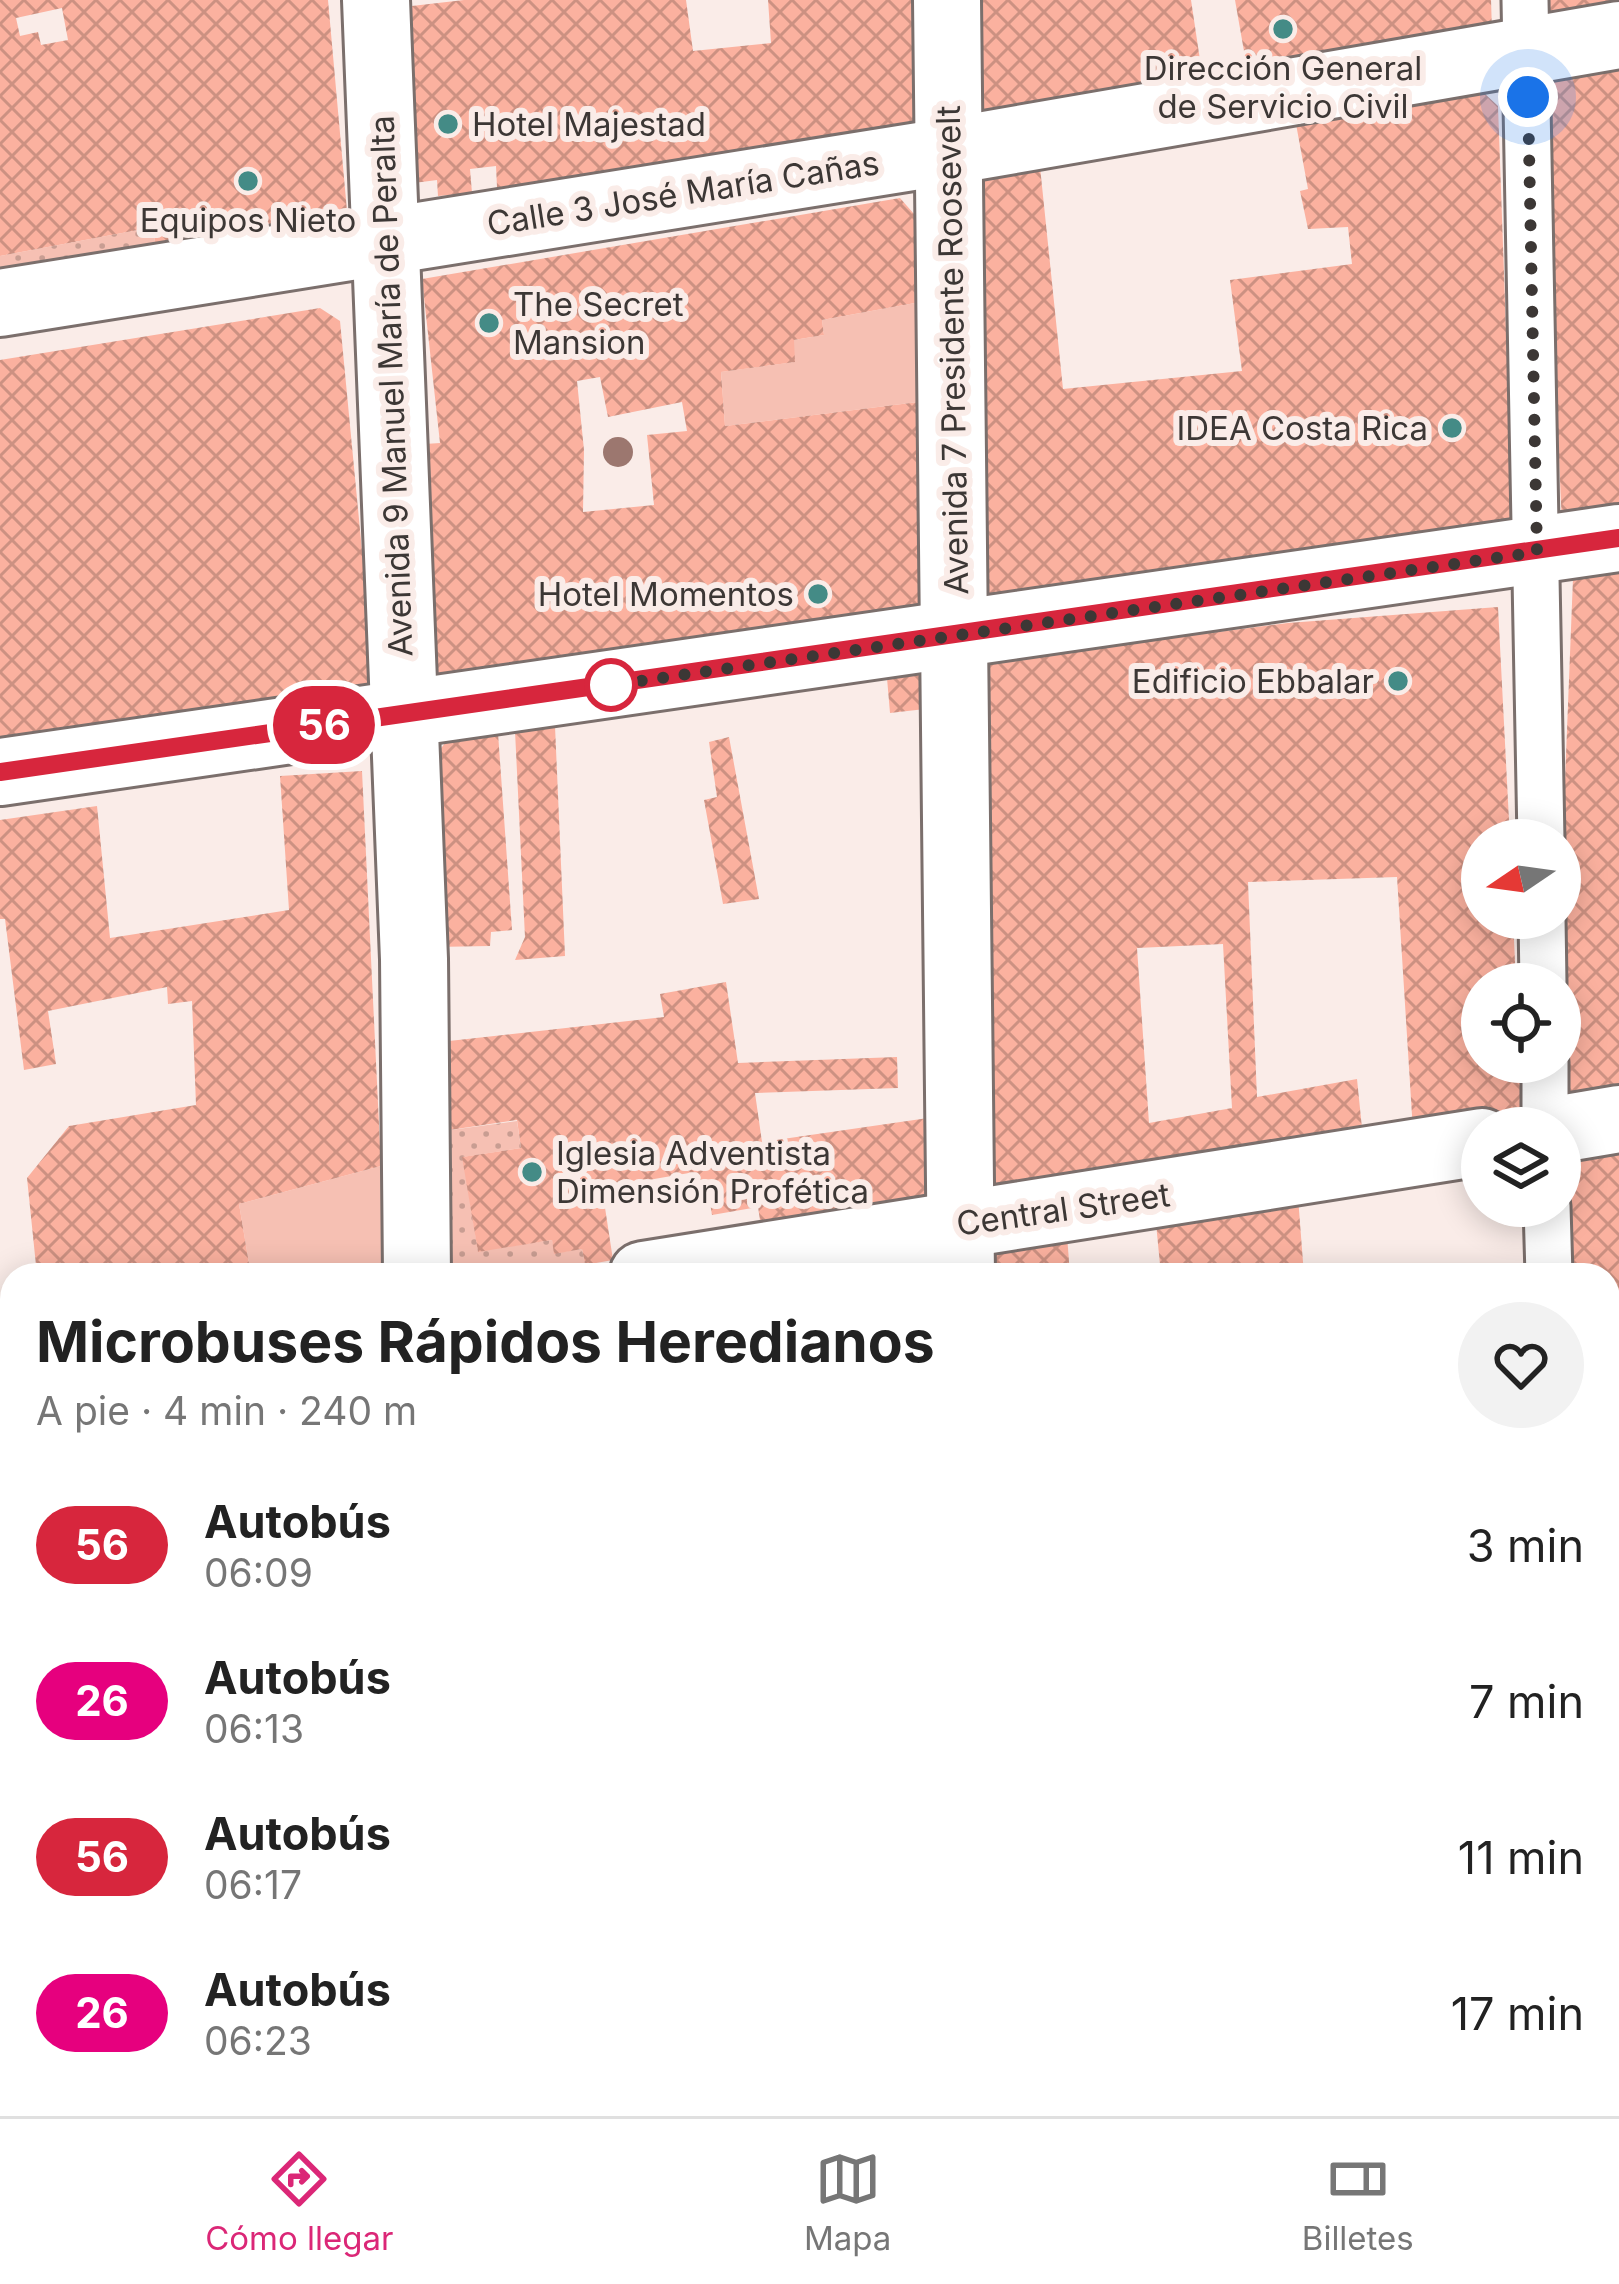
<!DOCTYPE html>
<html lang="es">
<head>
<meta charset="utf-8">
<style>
	:root { --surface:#fff; --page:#f2f2f2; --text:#222; --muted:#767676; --line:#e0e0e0; --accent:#db2777 }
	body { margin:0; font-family:Inter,sans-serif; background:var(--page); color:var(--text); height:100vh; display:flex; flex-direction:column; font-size:45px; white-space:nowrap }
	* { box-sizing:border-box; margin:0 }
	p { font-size:39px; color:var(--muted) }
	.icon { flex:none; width:66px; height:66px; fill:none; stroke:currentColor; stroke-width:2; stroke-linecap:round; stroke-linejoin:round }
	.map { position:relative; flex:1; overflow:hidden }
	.details { position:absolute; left:0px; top:1263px; width:1620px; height:855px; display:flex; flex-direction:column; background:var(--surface); border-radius:36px 36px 0 0; box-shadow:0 6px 30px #0003 }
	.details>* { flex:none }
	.badge { padding:0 24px; border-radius:39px; font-size:42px; line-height:78px }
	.needle { width:78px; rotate:257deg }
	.controls { position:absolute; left:1461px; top:819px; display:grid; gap:24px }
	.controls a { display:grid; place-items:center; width:120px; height:120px; border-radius:50%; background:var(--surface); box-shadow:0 6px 30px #0003; font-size:60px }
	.you { position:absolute; width:60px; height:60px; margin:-30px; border:9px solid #fff; border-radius:50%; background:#1a73e8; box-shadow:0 0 0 18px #1a73e833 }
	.map>.badge { position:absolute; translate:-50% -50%; box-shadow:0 0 0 6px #fff }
	.round { display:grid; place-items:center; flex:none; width:126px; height:126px; border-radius:63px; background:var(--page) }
	.summary { display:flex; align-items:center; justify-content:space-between; height:204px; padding:0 36px }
	h1 { font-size:57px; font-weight:700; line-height:90px }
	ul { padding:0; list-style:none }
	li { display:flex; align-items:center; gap:36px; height:156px; padding:0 36px }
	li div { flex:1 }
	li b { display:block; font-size:45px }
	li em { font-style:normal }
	li .badge { min-width:132px; font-weight:700; text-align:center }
	.menu { display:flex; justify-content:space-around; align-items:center; height:168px; border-top:3px solid var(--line); background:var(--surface); font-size:33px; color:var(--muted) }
	.menu a { display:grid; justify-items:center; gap:6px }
	.menu .current { color:var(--accent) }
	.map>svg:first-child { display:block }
</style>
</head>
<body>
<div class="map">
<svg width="1619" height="2116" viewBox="0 0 1619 2116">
	<defs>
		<pattern id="forest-firs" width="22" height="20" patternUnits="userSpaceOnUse" patternTransform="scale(3)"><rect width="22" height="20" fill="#fa9f89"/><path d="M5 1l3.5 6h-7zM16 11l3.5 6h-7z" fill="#cc8271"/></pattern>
		<pattern id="park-dots" width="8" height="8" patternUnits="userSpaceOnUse" patternTransform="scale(3)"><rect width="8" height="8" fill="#f6c0b3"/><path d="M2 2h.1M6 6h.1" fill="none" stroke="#c89d92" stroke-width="1.8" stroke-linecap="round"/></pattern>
		<pattern id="building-cross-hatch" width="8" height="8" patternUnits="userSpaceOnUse" patternTransform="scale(3)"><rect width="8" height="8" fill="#fbb19f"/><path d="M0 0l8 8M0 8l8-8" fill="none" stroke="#cc9182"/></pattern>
	</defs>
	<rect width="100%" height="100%" fill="#faece8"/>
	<g fill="#f6c0b3">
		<path d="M915 303 918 402 725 426 721 372 794 362V340L824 335 822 320Z"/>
		<path d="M381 1166 383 1275H251L239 1204Z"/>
	</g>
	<path fill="url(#forest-firs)" d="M0 1937 12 1955V2106H184L179 2116H0Z"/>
	<g fill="url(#park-dots)">
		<path d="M154 227 155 252 0 280V256Z"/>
		<path d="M517 1121 521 1148 463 1157 478 1251 552 1240 555 1253 582 1249 585 1265 527 1275H446L443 1131Z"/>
	</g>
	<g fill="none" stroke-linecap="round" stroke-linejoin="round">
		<g stroke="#13aca5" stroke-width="69">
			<path d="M0 1826 12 1839"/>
			<path d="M121 2106 134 2116"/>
		</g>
	</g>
	<g fill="url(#building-cross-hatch)" fill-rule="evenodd">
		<path d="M0 0H328L348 222 155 252 154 227 0 256ZM62 8 68 40 41 45 38 32 20 36 16 18Z"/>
		<path d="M464 0H686L693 51 771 43 768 0H915L920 136 526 188 497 187 496 166 470 169 472 193 438 196 437 180 414 183 403 7Z"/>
		<path d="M976 0H1191L1203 80 983 114 976 108Z"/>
		<path d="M1235 0H1491L1492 31 1248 74Z"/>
		<path d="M1549 0H1619V14L1565 25 1549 12Z"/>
		<path d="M1619 65V518L1562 525 1543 96 1549 81 1565 72Z"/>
		<path d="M1484 93 1498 106 1513 525 983 612 968 177 1039 157 1063 389 1242 371 1230 280 1352 264 1348 227 1308 229 1300 191 1308 189 1296 124Z"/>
		<path d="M900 198 914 214 915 303 822 320 824 335 794 340 795 362 721 372 725 426 918 402 931 608 437 688 425 444 440 443 422 279ZM600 377 608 417 682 402 687 431 647 435 654 505 583 512 584 450 577 381Z"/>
		<path d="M320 308 340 321 376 697 0 745V360Z"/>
		<path d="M1619 571V1099L1569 1107 1562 857 1573 578Z"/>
		<path d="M1498 607 1510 840H1482V918H1513L1516 984H1482V1062H1520L1522 1113 1413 1131 1397 877 1248 882 1257 1097 1357 1079 1363 1138 984 1188 985 662 1288 623ZM1223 944 1232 1108 1149 1123 1137 948Z"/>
		<path d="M922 674 925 709 890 713 887 678Z"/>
		<path d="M555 726 565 956 515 960 525 937 515 731Z"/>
		<path d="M498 733 512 930 491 932 490 946 435 947 427 767 448 739Z"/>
		<path d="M729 737 759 899 723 904 704 800 717 797 709 742Z"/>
		<path d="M362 771 381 1166 239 1204 251 1275H37L27 1178 69 1126 196 1105 192 1001 168 1004 167 987 48 1011 56 1064 24 1070 5 919H0V820L97 806 110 938 289 910 280 776Z"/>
		<path d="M726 982 738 1063 897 1057 898 1088 755 1093 762 1142 928 1118 931 1207 763 1240 758 1207 712 1215 710 1203 693 1206 689 1173 602 1188 613 1260 585 1265 582 1249 554 1254 552 1240 478 1252 462 1157 521 1148 517 1120 443 1131 440 1042 664 1017 660 994Z"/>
		<path d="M1619 1154V1308H1608V1275H1571L1562 1182 1575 1161Z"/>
		<path d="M1298 1197 1304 1275H1161L1156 1223Z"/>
		<path d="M1067 1235 1070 1275H984L981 1242Z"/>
		<path d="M1619 1820V1876H1611L1609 1821Z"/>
		<path d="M1037 2106H1196L1197 2116H1038Z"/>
	</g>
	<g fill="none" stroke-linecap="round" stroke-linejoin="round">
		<defs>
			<g id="street">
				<path d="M1525 0 1541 840"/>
				<path d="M1542 918 1543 984"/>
				<path d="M1545 1062V1128"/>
				<path d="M1547 1206 1549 1275"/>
				<path d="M1608 1647 1619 1645"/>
				<path d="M1573 2106V2116"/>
			</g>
			<g id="secondary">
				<path d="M376 0 414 959 417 1275"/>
				<path d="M947 0 961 1275"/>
				<path d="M0 303 950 151 1619 35"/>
				<path d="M0 772 1619 538"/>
				<path d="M1560 1129 1619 1119"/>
				<path d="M643 1275 1482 1142"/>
				<path d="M0 1359 12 1358"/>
				<path d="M443 2106 444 2116"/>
				<path d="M986 2106V2116"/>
			</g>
		</defs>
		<use href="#street" stroke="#7b6f6c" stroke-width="51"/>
		<use href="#secondary" stroke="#7b6f6c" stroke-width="72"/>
		<use href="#street" stroke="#fff" stroke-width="45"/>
		<use href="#secondary" stroke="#fff" stroke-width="66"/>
	</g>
	<circle fill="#9c776f" cx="618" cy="452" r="15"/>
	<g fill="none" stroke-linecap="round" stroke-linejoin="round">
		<defs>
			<path id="line" d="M0 772 1619 538"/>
		</defs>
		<use href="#line" stroke="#fff" stroke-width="27"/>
		<use href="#line" stroke="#d7263d" stroke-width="18"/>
		<path stroke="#3c3735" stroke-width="12" stroke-dasharray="0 21.6" d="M611 685 605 686 1537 552 1528 97"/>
	</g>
	<g fill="#448b86" stroke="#faece8" stroke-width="4.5">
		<circle cx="1283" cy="29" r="12"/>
		<circle cx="448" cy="124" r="12"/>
		<circle cx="248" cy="181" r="12"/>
		<circle cx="489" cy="323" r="12"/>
		<circle cx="1452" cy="428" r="12"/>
		<circle cx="818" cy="594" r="12"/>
		<circle cx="1398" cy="681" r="12"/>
		<circle cx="532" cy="1172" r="12"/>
	</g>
	<circle fill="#fff" stroke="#d7263d" stroke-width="6" cx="611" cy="685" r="24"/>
	<g text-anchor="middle" stroke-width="12" stroke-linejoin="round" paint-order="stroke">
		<g font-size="33" fill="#3c3735" stroke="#faece8" text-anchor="start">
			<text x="1283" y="80" text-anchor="middle">Dirección General<tspan x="1283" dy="38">de Servicio Civil</tspan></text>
			<text x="472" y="136">Hotel Majestad</text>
			<text x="248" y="232" text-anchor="middle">Equipos Nieto</text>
			<text x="513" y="316">The Secret<tspan x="513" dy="38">Mansion</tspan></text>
			<text x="1428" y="440" text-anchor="end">IDEA Costa Rica</text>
			<text x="794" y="606" text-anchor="end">Hotel Momentos</text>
			<text x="1374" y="693" text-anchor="end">Edificio Ebbalar</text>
			<text x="556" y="1165">Iglesia Adventista<tspan x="556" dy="38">Dimensión Profética</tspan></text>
		</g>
		<g font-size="33" fill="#3c3735" stroke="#faece8">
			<text transform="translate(683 193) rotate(-9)" y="12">Calle 3 José María Cañas</text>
			<text transform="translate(952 350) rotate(-91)" y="12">Avenida 7 Presidente Roosevelt</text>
			<text transform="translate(391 386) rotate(-92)" y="12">Avenida 9 Manuel María de Peralta</text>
			<text transform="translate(1063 1209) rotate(-8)" y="12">Central Street</text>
		</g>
	</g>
</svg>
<div class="controls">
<a><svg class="needle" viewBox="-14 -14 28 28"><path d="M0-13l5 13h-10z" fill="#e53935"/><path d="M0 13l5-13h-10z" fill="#767676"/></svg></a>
<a><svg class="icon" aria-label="locate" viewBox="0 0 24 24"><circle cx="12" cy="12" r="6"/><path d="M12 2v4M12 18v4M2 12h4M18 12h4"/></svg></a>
<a><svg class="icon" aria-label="layers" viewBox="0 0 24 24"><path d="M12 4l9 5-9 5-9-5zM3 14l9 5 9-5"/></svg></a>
</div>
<div class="you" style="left:1528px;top:97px"></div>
<b class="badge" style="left:324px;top:725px;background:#d7263d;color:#fff">56</b>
<section class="details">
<div class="summary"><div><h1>Microbuses Rápidos Heredianos</h1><p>A pie · 4 min · 240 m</p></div><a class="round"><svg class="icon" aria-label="heart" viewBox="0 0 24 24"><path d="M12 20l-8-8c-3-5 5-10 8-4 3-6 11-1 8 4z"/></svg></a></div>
<ul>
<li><span class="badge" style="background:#d7263d;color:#fff">56</span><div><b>Autobús</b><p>06:09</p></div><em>3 min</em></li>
<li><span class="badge" style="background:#e6007e;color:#fff">26</span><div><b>Autobús</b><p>06:13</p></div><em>7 min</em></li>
<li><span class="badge" style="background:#d7263d;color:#fff">56</span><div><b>Autobús</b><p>06:17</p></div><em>11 min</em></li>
<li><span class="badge" style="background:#e6007e;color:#fff">26</span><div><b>Autobús</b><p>06:23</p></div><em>17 min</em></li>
</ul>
</section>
</div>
<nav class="menu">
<a class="current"><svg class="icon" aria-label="directions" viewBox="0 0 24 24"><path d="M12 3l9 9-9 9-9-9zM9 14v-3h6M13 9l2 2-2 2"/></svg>Cómo llegar</a>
<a><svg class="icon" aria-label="map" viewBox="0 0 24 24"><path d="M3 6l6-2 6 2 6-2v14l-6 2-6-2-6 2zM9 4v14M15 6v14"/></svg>Mapa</a>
<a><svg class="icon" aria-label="tickets" viewBox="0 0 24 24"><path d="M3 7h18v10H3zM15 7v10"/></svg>Billetes</a>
</nav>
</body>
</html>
